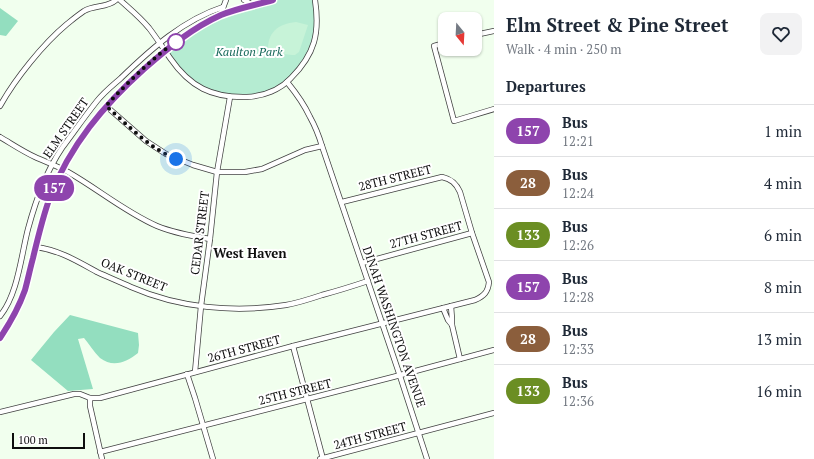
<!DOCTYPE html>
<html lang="en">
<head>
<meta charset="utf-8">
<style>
	:root { --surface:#fff; --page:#f2f2f3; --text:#1f2937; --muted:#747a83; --line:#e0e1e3 }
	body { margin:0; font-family:"PT Serif",serif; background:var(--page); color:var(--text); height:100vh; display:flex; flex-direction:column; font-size:15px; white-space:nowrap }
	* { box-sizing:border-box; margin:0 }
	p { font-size:13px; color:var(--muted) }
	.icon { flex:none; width:22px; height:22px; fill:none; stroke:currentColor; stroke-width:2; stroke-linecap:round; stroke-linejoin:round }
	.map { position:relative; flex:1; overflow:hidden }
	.side { display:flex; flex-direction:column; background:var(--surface); width:320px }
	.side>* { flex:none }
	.badge { padding:0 8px; border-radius:13px; font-size:14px; line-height:26px }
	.needle { width:26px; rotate:162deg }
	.controls { position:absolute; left:438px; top:12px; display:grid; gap:8px }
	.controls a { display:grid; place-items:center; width:44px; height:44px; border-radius:8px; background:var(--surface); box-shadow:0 1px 3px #0004; font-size:20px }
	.scale { position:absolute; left:12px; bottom:10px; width:73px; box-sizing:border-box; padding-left:4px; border:2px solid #0e0e0e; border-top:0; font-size:11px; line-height:14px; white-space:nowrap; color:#0e0e0e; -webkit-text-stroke:3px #fff; paint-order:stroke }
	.you { position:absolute; width:20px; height:20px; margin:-10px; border:3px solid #fff; border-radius:50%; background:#1a73e8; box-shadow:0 0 0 6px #1a73e833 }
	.map>.badge { position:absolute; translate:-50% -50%; box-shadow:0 0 0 2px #fff }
	h2 { padding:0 12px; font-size:15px; line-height:36px }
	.round { display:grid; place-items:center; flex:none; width:42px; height:42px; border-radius:8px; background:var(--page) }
	.head { display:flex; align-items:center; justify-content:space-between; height:68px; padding:0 12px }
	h1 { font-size:19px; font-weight:600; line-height:30px }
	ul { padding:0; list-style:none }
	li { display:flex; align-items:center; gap:12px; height:52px; padding:0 12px; border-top:1px solid var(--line) }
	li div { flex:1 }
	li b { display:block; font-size:15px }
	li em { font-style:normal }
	li .badge { min-width:44px; font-weight:700; text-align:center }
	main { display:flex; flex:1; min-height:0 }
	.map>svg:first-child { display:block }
</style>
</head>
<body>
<main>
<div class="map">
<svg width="494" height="459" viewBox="0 0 494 459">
	<rect width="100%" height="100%" fill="#f1ffee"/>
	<path fill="#b5ecd2" d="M273 0H315L317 16 311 50 287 82 262 95H220L189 80 165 50 220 16Z"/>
	<g fill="#93debf">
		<path d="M0 8 18 21 6 36 0 35Z"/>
		<path d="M70 315 138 333 139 345 138 353C127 362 113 368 100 358 94 352 89 344 84 338L78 339 93 389 68 391 31 360 54 332Z"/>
	</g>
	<path fill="#c7f3d8" d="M296 22 308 25 299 52 295 55H292L268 52C267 32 278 24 296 22Z"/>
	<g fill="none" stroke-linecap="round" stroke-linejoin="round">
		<defs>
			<g id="minor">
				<path d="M120 0C130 9 140 17 149 28 156 37 163 48 170 58 190 87 212 98 247 97 263 96 280 90 291 78 315 54 320 33 315 0"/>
				<path d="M244 0 253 5"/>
				<path d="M220 16 226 0"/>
				<path d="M475 35 494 31"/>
				<path d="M445 43 434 46 454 121 494 109"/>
				<path d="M287 82C296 93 304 104 310 117 315 126 319 136 322 146L400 376 427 459"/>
				<path d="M0 106C15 79 43 44 67 24 72 20 78 15 84 11 94 5 107 8 116 0"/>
				<path d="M106 106 146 141 166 154 193 165 217 172H245L262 169 305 150 322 146"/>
				<path d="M0 137C12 144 22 151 35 157 46 162 57 166 68 172 98 189 125 212 157 226 174 233 192 236 210 239"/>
				<path d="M36 247C59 250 77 261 97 272 108 277 120 282 131 287 179 308 234 313 286 305 298 303 310 299 322 295 337 291 353 286 368 281"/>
				<path d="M362 263 472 233"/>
				<path d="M443 308 448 320 452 325V319L451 306"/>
				<path d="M0 316C18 294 21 256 28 229 35 203 47 170 62 148 74 132 85 116 97 101 104 92 113 85 121 78 151 49 183 20 223 7"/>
				<path d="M452 325 460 359"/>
				<path d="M0 338C10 323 19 307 25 290 28 279 30 269 33 258 38 237 43 216 50 197 70 145 104 106 144 69 168 48 192 28 221 15 238 8 256 5 273 0"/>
				<path d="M293 346 323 459"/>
				<path d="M195 372 201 306 210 239 217 172 230 97"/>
				<path d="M187 374 195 398 213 459"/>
				<path d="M90 398V406L102 459"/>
				<path d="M0 412 74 394H80L90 398H100L293 346 475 300C484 296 488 292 489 282L472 233 460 192C456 183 451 179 442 177L342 202"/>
				<path d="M100 452 393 377 494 350"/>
				<path d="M320 459 494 413"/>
			</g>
		</defs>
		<use href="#minor" stroke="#414141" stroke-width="6"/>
		<use href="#minor" stroke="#fff" stroke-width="4.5"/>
	</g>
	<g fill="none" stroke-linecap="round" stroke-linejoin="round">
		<defs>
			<path id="line" d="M0 338C10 323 19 307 25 290 28 279 30 269 33 258 38 237 43 216 50 197 70 145 104 105 144 69 168 48 192 28 221 15 238 8 256 5 273 0"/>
		</defs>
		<use href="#line" stroke="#fff" stroke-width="9"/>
		<use href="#line" stroke="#8e44ad" stroke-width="6"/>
		<path stroke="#0e0e0e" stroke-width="4" stroke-dasharray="0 7.2" d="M176 42V41C151 60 127 83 106 106 128 125 149 148 176 159"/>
	</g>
	<circle fill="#fff" stroke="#8e44ad" stroke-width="2" cx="176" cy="42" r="8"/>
	<g text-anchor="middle" stroke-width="4" stroke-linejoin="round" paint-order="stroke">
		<g font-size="12" font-style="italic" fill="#196a5c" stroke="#fff">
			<text x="249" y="56">Kaulton Park</text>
		</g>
		<g font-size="12" fill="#0e0e0e" stroke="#fff">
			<text transform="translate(66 128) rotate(-55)" y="4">ELM STREET</text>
			<text transform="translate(395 178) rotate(-14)" y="4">28TH STREET</text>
			<text transform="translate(200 233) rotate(-83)" y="4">CEDAR STREET</text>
			<text transform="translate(426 235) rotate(-15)" y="4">27TH STREET</text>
			<text transform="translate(134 275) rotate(22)" y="4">OAK STREET</text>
			<text transform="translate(394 327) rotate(71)" y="4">DINAH WASHINGTON AVENUE</text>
			<text transform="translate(244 349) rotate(-15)" y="4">26TH STREET</text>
			<text transform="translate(295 392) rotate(-14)" y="4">25TH STREET</text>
			<text transform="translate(370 436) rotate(-15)" y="4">24TH STREET</text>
		</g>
		<g font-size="13" font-weight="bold" fill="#0e0e0e" stroke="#fff">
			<text x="250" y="258">West Haven</text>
		</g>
	</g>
</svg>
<div class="controls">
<a><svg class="needle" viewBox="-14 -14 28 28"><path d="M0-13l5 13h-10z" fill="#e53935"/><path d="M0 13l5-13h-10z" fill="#747a83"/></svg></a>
</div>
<div class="scale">100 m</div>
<div class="you" style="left:176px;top:159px"></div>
<b class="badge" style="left:54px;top:188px;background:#8e44ad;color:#fff">157</b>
</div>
<section class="side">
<div class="head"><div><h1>Elm Street &amp; Pine Street</h1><p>Walk · 4 min · 250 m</p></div><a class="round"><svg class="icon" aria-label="heart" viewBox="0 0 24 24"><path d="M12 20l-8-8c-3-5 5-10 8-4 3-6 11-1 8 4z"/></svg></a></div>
<h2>Departures</h2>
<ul>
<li><span class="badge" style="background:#8e44ad;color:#fff">157</span><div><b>Bus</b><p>12:21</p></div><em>1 min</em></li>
<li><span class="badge" style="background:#8b5e3c;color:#fff">28</span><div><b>Bus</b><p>12:24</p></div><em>4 min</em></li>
<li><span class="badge" style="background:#6b8e23;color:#fff">133</span><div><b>Bus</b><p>12:26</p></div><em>6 min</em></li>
<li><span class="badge" style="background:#8e44ad;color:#fff">157</span><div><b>Bus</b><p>12:28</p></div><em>8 min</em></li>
<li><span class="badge" style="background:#8b5e3c;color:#fff">28</span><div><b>Bus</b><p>12:33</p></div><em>13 min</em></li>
<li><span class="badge" style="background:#6b8e23;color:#fff">133</span><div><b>Bus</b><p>12:36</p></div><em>16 min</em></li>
</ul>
</section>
</main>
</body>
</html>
